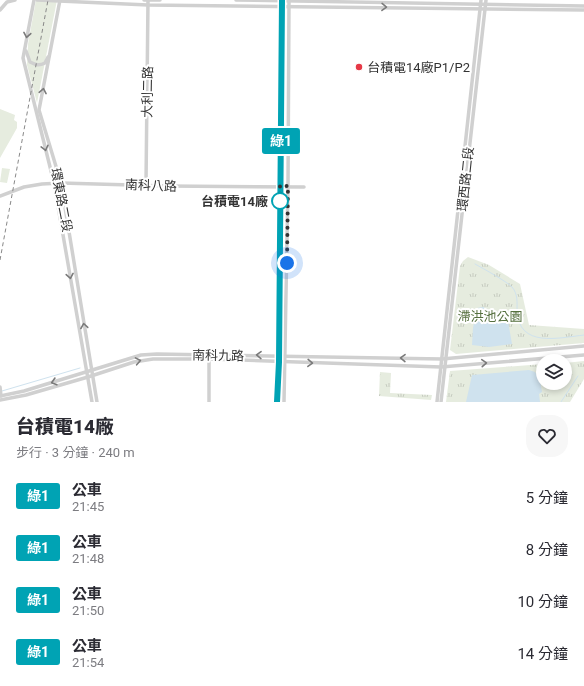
<!DOCTYPE html>
<html lang="zh-TW">
<head>
<meta charset="utf-8">
<style>
	:root { --surface:#fff; --page:#f7f7f7; --text:#2b2b33; --muted:#7c7c81 }
	body { margin:0; font-family:Roboto,"Noto Sans TC",sans-serif; background:var(--page); color:var(--text); height:100vh; display:flex; flex-direction:column; font-size:15px; white-space:nowrap }
	* { box-sizing:border-box; margin:0 }
	p { font-size:13px; color:var(--muted) }
	.icon { flex:none; width:22px; height:22px; fill:none; stroke:currentColor; stroke-width:2; stroke-linecap:round; stroke-linejoin:round }
	.map { position:relative; height:402px; overflow:hidden }
	.details { display:flex; flex-direction:column; background:var(--surface); flex:1 }
	.details>* { flex:none }
	.badge { padding:0 8px; border-radius:3px; font-size:14px; line-height:26px }
	.controls { position:absolute; left:536px; top:354px; display:grid; gap:8px }
	.controls a { display:grid; place-items:center; width:36px; height:36px; border-radius:50%; background:var(--surface); box-shadow:0 2px 6px #0003; font-size:20px }
	.you { position:absolute; width:20px; height:20px; margin:-10px; border:3px solid #fff; border-radius:50%; background:#1a73e8; box-shadow:0 0 0 6px #1a73e833 }
	.map>.badge { position:absolute; translate:-50% -50%; box-shadow:0 0 0 2px #fff }
	.round { display:grid; place-items:center; flex:none; width:42px; height:42px; border-radius:16px; background:var(--page) }
	.summary { display:flex; align-items:center; justify-content:space-between; height:68px; padding:0 16px }
	h1 { font-size:19px; font-weight:800; line-height:30px }
	ul { padding:0; list-style:none }
	li { display:flex; align-items:center; gap:12px; height:52px; padding:0 16px }
	li div { flex:1 }
	li b { display:block; font-size:15px }
	li em { font-style:normal }
	li .badge { min-width:44px; font-weight:700; text-align:center }
	.map>svg:first-child { display:block }
</style>
</head>
<body>
<div class="map">
<svg width="584" height="402" viewBox="0 0 584 402">
	<defs>
		<pattern id="park-tufts" width="24" height="20" patternUnits="userSpaceOnUse"><rect width="24" height="20" fill="#e6ecdf"/><path d="M3 7l-1-3M5 7V3M7 7l1-3M15 17l-1-3M17 17v-4M19 17l1-3" fill="none" stroke="#c6cbc0"/></pattern>
	</defs>
	<rect width="100%" height="100%" fill="#fff"/>
	<g fill="#e6ecdf">
		<path d="M36 0H57L37 103 27 65 28 44Z"/>
		<path d="M0 109 15 115 14 120 17 122V128L0 158Z"/>
		<path d="M2 168 10 169 7 183 0 182Z"/>
	</g>
	<g fill="url(#park-tufts)">
		<path d="M468 257 489 265 520 284 529 325 584 329V343L456 354 450 350 460 266 463 261Z"/>
		<path d="M584 361V379L570 402H446L450 371 543 364V383H565V363Z"/>
		<path d="M380 372 391 373 390 393 432 395 431 400 379 396Z"/>
	</g>
	<g fill="#cfe2ee">
		<path d="M483 307 489 310 492 315 508 321 512 344 489 347 472 345 473 328 477 308Z"/>
		<path d="M529 370 535 372 540 380 542 392 539 394 540 402H466L472 375Z"/>
	</g>
	<g fill="none" stroke-linecap="round" stroke-linejoin="round">
		<g stroke="#cfe2ee" stroke-width="1">
			<path d="M475 264C484 269 506 281 512 287 518 294 517 302 517 311 519 348 558 338 584 335"/>
			<path d="M2 391 80 368"/>
			<path d="M561 402 578 376"/>
		</g>
		<g stroke="#d0d0d0" stroke-width="3.5">
			<path d="M34 0 23 58 54 183 92 402"/>
			<path d="M37 0 148 5 584 10"/>
			<path d="M60 0 39 110 61 183 97 402"/>
			<path d="M144 0H160"/>
			<path d="M236 0 584 6"/>
			<path d="M0 10 7 2 15 0"/>
			<path d="M26 51 30 62C36 65 39 66 45 63L48 57"/>
			<path d="M146 184 148 0"/>
			<path d="M0 196 24 187 42 184 61 183 166 186 304 187"/>
			<path d="M0 387 1 396"/>
			<path d="M0 396 24 391 141 355 157 354 442 359 584 346"/>
			<path d="M0 400 26 395 88 377 134 362 153 359H209L441 367 584 355"/>
			<path d="M209 402V357"/>
			<path d="M277 402 279 362 282 0"/>
			<path d="M284 402 288 186 289 0"/>
			<path d="M437 402 481 0"/>
			<path d="M441 402 486 0"/>
		</g>
		<path stroke="#888" stroke-width="1" stroke-dasharray="4 3" stroke-linecap="butt" d="M0 260 48 0"/>
	</g>
	<defs><path id="oneway-chevron" d="M-2-3.5L2.5 0L-2 3.5" fill="none" stroke-width="1.6" stroke-linecap="round" stroke-linejoin="round"/></defs>
	<g stroke="#7a7a7a">
		<use href="#oneway-chevron" transform="translate(384 7) rotate(1)"/>
		<use href="#oneway-chevron" transform="translate(27 35) rotate(100)"/>
		<use href="#oneway-chevron" transform="translate(43 91) rotate(-79)"/>
		<use href="#oneway-chevron" transform="translate(45 148) rotate(76)"/>
		<use href="#oneway-chevron" transform="translate(70 276) rotate(80)"/>
		<use href="#oneway-chevron" transform="translate(84 326) rotate(-99)"/>
		<use href="#oneway-chevron" transform="translate(259 355) rotate(-179)"/>
		<use href="#oneway-chevron" transform="translate(403 358) rotate(-179)"/>
		<use href="#oneway-chevron" transform="translate(138 361) rotate(-10)"/>
		<use href="#oneway-chevron" transform="translate(310 363) rotate(2)"/>
		<use href="#oneway-chevron" transform="translate(484 363) rotate(-4)"/>
		<use href="#oneway-chevron" transform="translate(54 382) rotate(164)"/>
	</g>
	<g fill="none" stroke-linecap="round" stroke-linejoin="round">
		<defs>
			<path id="line" d="M277 402 279 362 282 0"/>
		</defs>
		<use href="#line" stroke="#fff" stroke-width="9"/>
		<use href="#line" stroke="#00a3b4" stroke-width="6"/>
		<path stroke="#333" stroke-width="4" stroke-dasharray="0 7.2" d="M280 201V186H288L287 263"/>
	</g>
	<circle fill="#e63946" stroke="#fff" stroke-width="1.5" cx="359" cy="67" r="4"/>
	<circle fill="#fff" stroke="#00a3b4" stroke-width="2" cx="280" cy="201" r="8"/>
	<g text-anchor="middle" stroke-width="4" stroke-linejoin="round" paint-order="stroke">
		<g font-size="13" fill="#333" stroke="#fff" text-anchor="start">
			<text x="367" y="72">台積電14廠P1/P2</text>
		</g>
		<g font-size="13" fill="#333" stroke="#fff">
			<text transform="translate(147 92) rotate(-89)" y="5">大利二路</text>
			<text transform="translate(465 179) rotate(-84)" y="5">環西路二段</text>
			<text transform="translate(151 185) rotate(2)" y="5">南科八路</text>
			<text transform="translate(62 200) rotate(79)" y="5">環東路二段</text>
			<text transform="translate(218 355) rotate(1)" y="5">南科九路</text>
		</g>
		<g font-size="13" font-weight="bold" fill="#333" stroke="#fff" text-anchor="end">
			<text x="268" y="206">台積電14廠</text>
		</g>
		<g font-size="13" fill="#56703f" stroke="#fff">
			<text x="490" y="321">滯洪池公園</text>
		</g>
	</g>
</svg>
<div class="controls">
<a><svg class="icon" aria-label="layers" viewBox="0 0 24 24"><path d="M12 4l9 5-9 5-9-5zM3 14l9 5 9-5"/></svg></a>
</div>
<div class="you" style="left:287px;top:263px"></div>
<b class="badge" style="left:281px;top:141px;background:#00a3b4;color:#fff">綠1</b>
</div>
<section class="details">
<div class="summary"><div><h1>台積電14廠</h1><p>步行 · 3 分鐘 · 240 m</p></div><a class="round"><svg class="icon" aria-label="heart" viewBox="0 0 24 24"><path d="M12 20l-8-8c-3-5 5-10 8-4 3-6 11-1 8 4z"/></svg></a></div>
<ul>
<li><span class="badge" style="background:#00a3b4;color:#fff">綠1</span><div><b>公車</b><p>21:45</p></div><em>5 分鐘</em></li>
<li><span class="badge" style="background:#00a3b4;color:#fff">綠1</span><div><b>公車</b><p>21:48</p></div><em>8 分鐘</em></li>
<li><span class="badge" style="background:#00a3b4;color:#fff">綠1</span><div><b>公車</b><p>21:50</p></div><em>10 分鐘</em></li>
<li><span class="badge" style="background:#00a3b4;color:#fff">綠1</span><div><b>公車</b><p>21:54</p></div><em>14 分鐘</em></li>
</ul>
</section>
</body>
</html>
